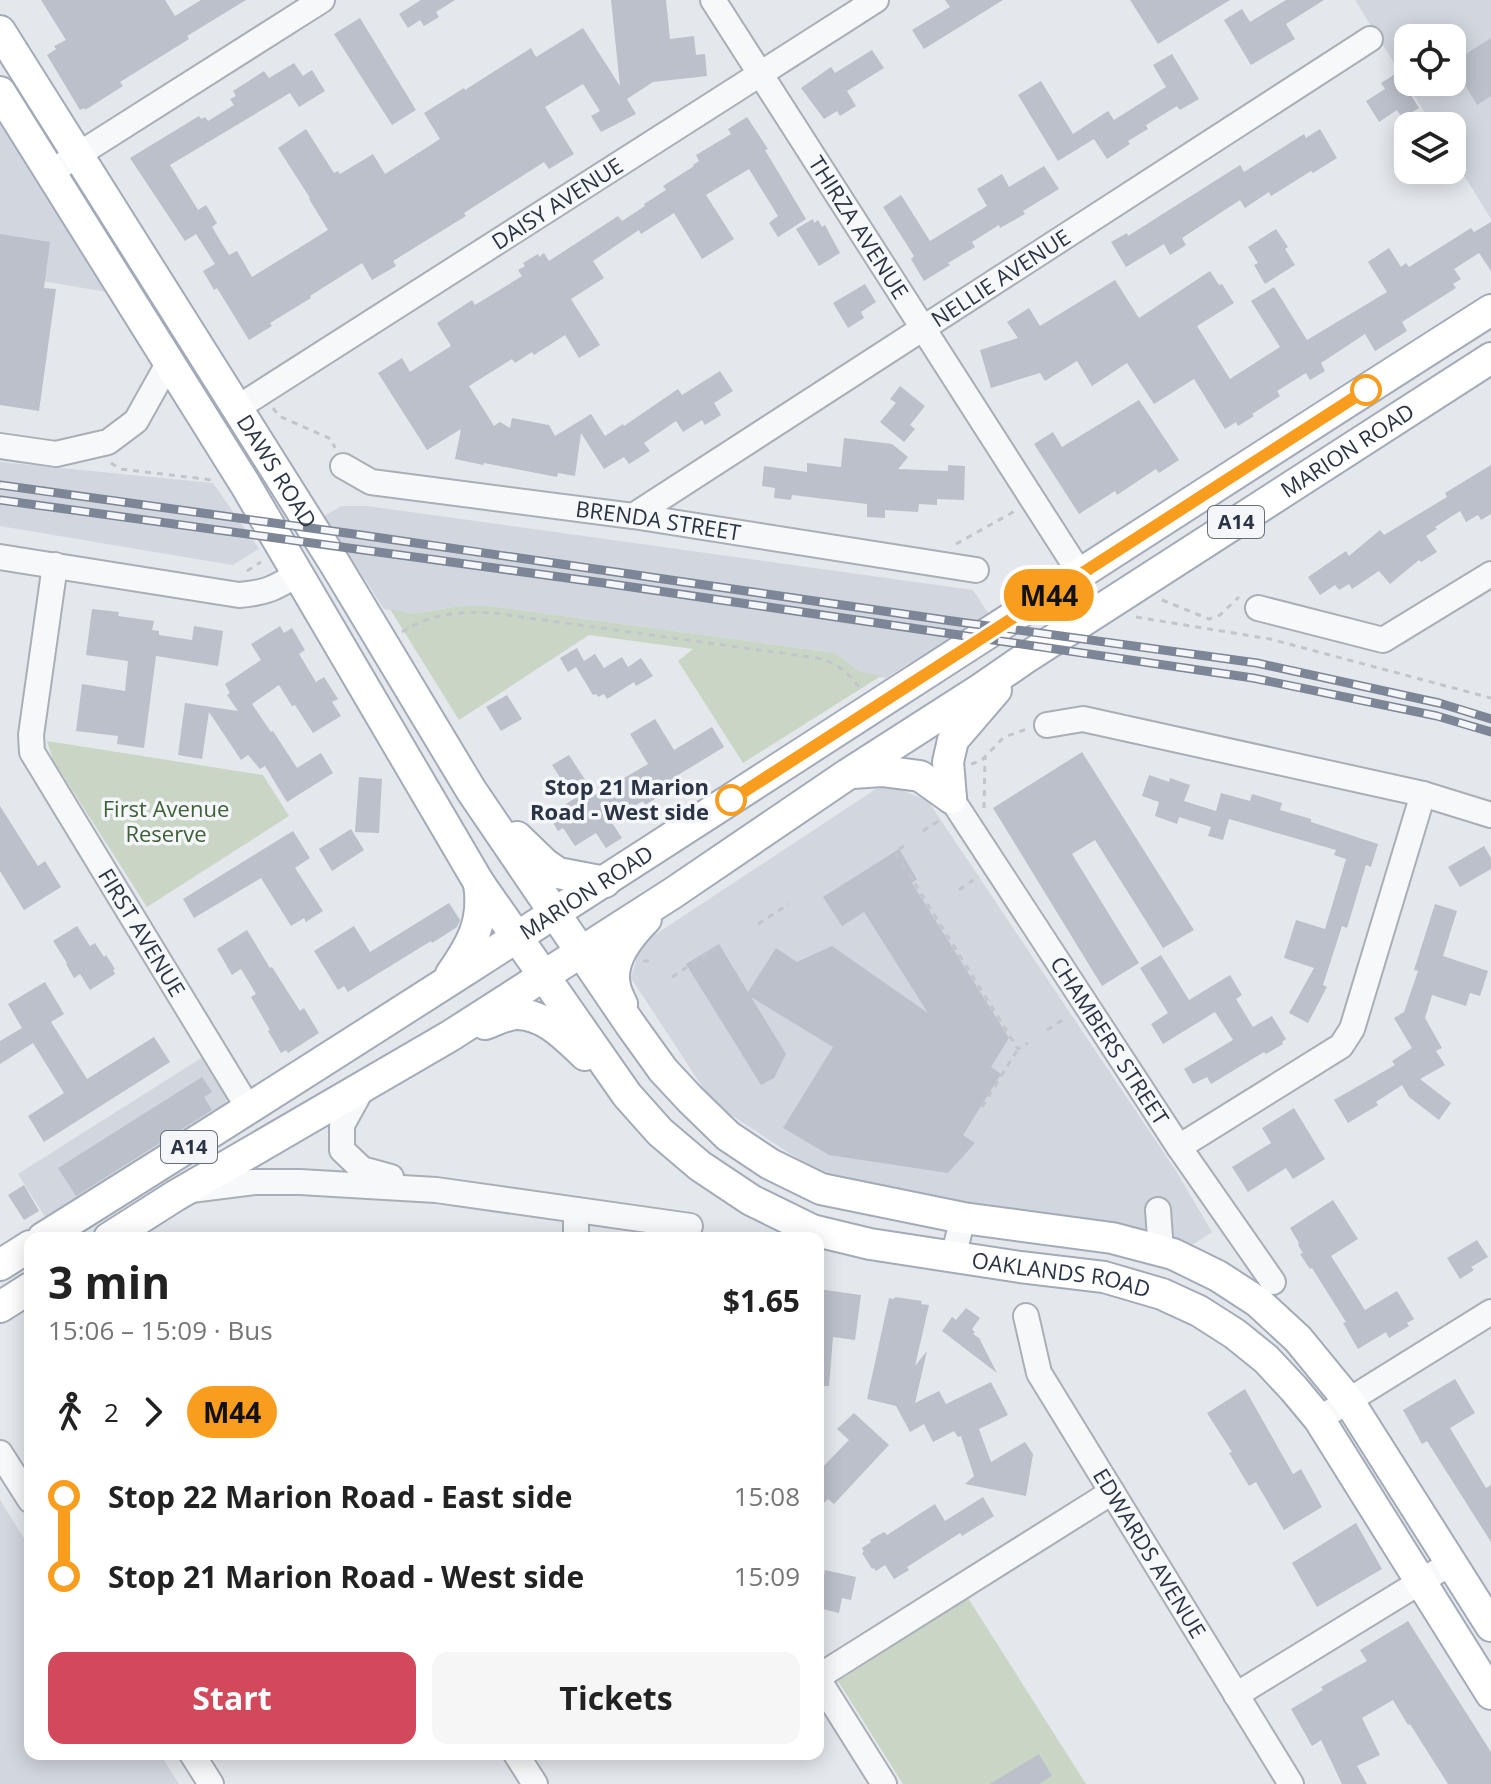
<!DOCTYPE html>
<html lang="en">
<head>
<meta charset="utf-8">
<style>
	:root { --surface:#fff; --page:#f6f6f6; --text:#222; --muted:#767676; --accent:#d1495b }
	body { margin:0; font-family:"Open Sans",sans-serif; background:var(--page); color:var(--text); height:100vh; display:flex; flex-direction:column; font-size:30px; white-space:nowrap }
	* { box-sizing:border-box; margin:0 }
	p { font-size:26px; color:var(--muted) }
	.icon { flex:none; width:44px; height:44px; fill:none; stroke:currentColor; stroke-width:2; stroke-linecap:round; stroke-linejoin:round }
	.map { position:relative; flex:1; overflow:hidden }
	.drawer { position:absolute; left:24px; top:1232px; width:800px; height:528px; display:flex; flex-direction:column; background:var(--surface); border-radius:16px; box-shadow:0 4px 20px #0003 }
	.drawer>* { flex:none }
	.badge { padding:0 16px; border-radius:26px; font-size:28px; line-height:52px }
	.fabs { position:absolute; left:1394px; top:24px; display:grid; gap:16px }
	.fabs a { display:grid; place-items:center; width:72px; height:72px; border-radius:16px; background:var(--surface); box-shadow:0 4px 20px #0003; font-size:40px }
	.map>.badge { position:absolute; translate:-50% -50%; box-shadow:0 0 0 4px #fff }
	.legs { display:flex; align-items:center; gap:12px; height:88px; padding:0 24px; font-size:26px }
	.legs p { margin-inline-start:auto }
	.overview { display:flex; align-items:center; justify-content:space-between; height:136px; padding:0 24px }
	h1 { font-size:44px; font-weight:700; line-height:60px }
	.button { display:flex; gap:16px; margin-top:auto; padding:16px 24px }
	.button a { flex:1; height:92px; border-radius:16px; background:var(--accent); color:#fff; font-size:32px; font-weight:700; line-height:92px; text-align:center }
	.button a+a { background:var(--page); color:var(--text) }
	ul { padding:0 24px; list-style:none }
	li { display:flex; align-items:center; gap:28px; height:80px; font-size:30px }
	li i { display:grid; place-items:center; width:12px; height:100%; margin:0 10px; background:currentColor }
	li i::after { content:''; width:20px; height:20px; margin:-10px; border:6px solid; border-radius:50%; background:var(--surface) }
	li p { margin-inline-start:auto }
	li:first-child i { background:linear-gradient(#0000 50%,currentColor 0) }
	li:last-child i { background:linear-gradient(currentColor 50%,#0000 0) }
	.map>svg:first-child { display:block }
</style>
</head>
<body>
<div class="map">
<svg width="1491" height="1784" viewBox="0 0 1491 1784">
	<rect width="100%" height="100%" fill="#e4e7ec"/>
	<g fill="#d2d6de" fill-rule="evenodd">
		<path d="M1355 0H1491V219L1452 156V126H1433ZM1408 38H1452V82H1408Z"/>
		<path d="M0 113 111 291 107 292 0 274Z"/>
		<path d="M0 462 213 483 259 549 232 565 0 526Z"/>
		<path d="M342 506H367L973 590 988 613 886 678 860 673 835 653 489 606H459L413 614 384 609 324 516Z"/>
		<path d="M885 783 928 801 1176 1171 1212 1232 1183 1251 833 1182 713 1103 631 978 641 944Z"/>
		<path d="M206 1055 229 1091 224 1109 47 1220 18 1174Z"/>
		<path d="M0 1500 30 1548V1754H160L179 1784H0Z"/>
	</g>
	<g fill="#c9d6c5">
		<path d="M459 606H489L835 653 860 672 881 676 743 763 678 661 693 649 589 635 459 720 390 609 413 614Z"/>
		<path d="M47 741 263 775 289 816 147 907 53 760Z"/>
		<path d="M968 1598 1086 1784H903L838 1681Z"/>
	</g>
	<g fill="#bbc0ca">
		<path d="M41 0H165L175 16 201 0H246L187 36 189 39 120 82 123 86 85 110 84 108 80 110 47 55 56 49 54 46 66 40Z"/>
		<path d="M421 0H455L436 12 439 17 424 26 420 20 408 28 399 14Z"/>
		<path d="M611 0H666L670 39 694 36 696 55 705 54 707 76 653 82 627 99 636 114 601 132 591 116 600 111 583 84 545 107 574 154 549 169 544 162 464 213 466 216 393 261 396 266 372 280 362 263 310 296 311 298 270 323 272 326 249 340 217 288 214 290 203 271 215 264 196 234 185 241 130 158 199 116 201 119 205 117 208 121 234 105 230 99 236 96 233 91 264 71 269 78 294 63 303 76 312 70 325 91 299 107 290 93 170 165 198 210 206 205 217 223 212 227 229 255 237 251 252 277 328 230 309 199 310 198 278 148 306 129 334 173 338 171 340 174 373 154 385 174 440 139 424 113 464 88 465 90 531 48 536 57 583 28 620 86Z"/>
		<path d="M945 0H1003L924 49 912 30 950 7Z"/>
		<path d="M1130 0H1230L1158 44Z"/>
		<path d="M1286 0H1324L1286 24 1295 39 1251 65 1224 20 1242 9 1250 22Z"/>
		<path d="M360 18 416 110 392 125 334 34Z"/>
		<path d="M1491 38V96L1477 105 1452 63Z"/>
		<path d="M872 50 884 68 847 91 856 106 840 116 837 111 824 119 801 88 831 67 835 73Z"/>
		<path d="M1172 54 1199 99 1180 110 1177 106 1146 125 1148 129 1128 141 1130 144 1107 159 1094 139 1058 161 1018 95 1041 81 1073 134 1108 111 1114 120 1166 87 1153 65Z"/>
		<path d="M1397 73 1419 108 1402 118 1397 110 1379 122 1366 101 1385 89 1381 83Z"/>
		<path d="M747 117 768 149 765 150 806 219 778 237 769 223 778 216 749 169 706 195 734 239 702 259 674 213 641 234 639 230 593 261 604 278 571 299 600 345 579 358 565 335 534 355 532 352 515 363 512 359 469 386 494 426 500 422 510 428 512 418 549 425 555 436 591 414 605 436 623 424 624 426 678 389 682 395 720 371 733 391 714 403 721 415 705 425 702 420 683 432 676 421 644 443 650 451 629 464 624 457 604 469 581 433 575 476 558 473 557 477 484 463 483 465 455 459 461 429 427 450 378 373 402 358 410 372 451 346 437 323 472 300 475 305 522 276 518 270 525 266 523 263 538 254 539 257 544 253 549 261 618 216 622 221 645 206 644 204 666 190 663 186 694 166 693 165 699 161 696 155 731 134 728 129Z"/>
		<path d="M1320 129 1337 158 1313 173 1311 171 1271 196 1269 192 1245 208 1240 200 1182 238 1186 245 1170 255 1164 244 1126 267 1111 242 1127 233 1128 236 1240 165 1244 172 1304 134 1306 138Z"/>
		<path d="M1044 166 1059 189 1023 211 1025 214 1000 228 999 225 972 242 975 247 948 263 950 265 924 281 911 259 914 256 883 207 901 195 930 241 987 206 977 189 1002 174 1009 187Z"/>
		<path d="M813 219 814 223 818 220 822 227 825 225 840 253 819 266 796 229Z"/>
		<path d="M1491 222V271L1479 253 1454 269 1461 279 1453 284 1456 288 1402 322 1407 331 1375 351 1365 334 1321 363 1325 371 1310 380 1306 373 1277 391 1280 396 1252 414 1254 416 1238 426 1236 422 1225 429 1194 379 1154 404 1127 363 1092 386 1077 361 1045 381 1040 373 991 388 980 350 1018 338 1007 322 1029 308 1040 326 1115 280 1139 318 1210 271 1219 285 1222 284 1234 303 1197 326 1230 379 1280 347 1251 301 1274 287 1307 340 1387 292 1368 262 1389 248 1401 267 1406 263 1409 267 1471 228 1474 232Z"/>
		<path d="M1276 229 1288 247 1285 249 1295 265 1265 284 1254 265 1258 263 1248 247Z"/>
		<path d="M0 234 50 242 44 288 56 289 39 411 0 405Z"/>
		<path d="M865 284 876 302 861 312 864 318 848 328 833 303Z"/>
		<path d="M900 386 925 406 910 425 915 429 904 442 880 422 896 403 890 399Z"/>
		<path d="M1139 400 1179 460 1159 473 1156 469 1117 495 1115 491 1079 514 1034 444 1053 432 1062 447Z"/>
		<path d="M844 438 892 444 908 457 898 469 948 471V465L965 466 964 500 937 499V505L919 504 918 512 885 510V518L867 517V504L792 495 791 500 774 498 775 488 762 486 764 466 807 472V463L841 467Z"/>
		<path d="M1491 465V514L1481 520 1478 515 1466 522 1460 511 1435 527 1437 529 1426 536 1437 552 1421 562 1419 560 1390 584 1379 571 1352 589 1349 584 1339 590 1335 585 1320 595 1308 577 1346 551 1349 556 1380 530 1384 535 1447 497 1445 493Z"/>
		<path d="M92 609 119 612 118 616 154 621 152 630 159 631V635L192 640 194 626 223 631 218 666 156 656 144 748 117 744 118 736 76 731 82 684 125 691 128 661 86 655Z"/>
		<path d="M280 626 284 633 292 628 305 650 299 654 316 682 324 677 338 699 332 702 341 716 313 733 295 705 292 706 279 685 252 704 271 732 273 731 297 768 321 753 333 773 287 802 265 766 260 769 248 755 241 760 209 712 202 759 178 755 185 703 238 711 227 695 230 693 225 684 261 660 251 644Z"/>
		<path d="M577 648 584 661 595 654 604 668 622 657 628 667 641 658 653 676 636 686 634 682 607 699 604 694 598 697 596 694 593 695 576 667 568 672 560 658Z"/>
		<path d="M507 695 522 719 501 731 486 707Z"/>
		<path d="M655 719 674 750 712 727 724 747 678 775 681 781 657 795 658 797 645 805 643 801 610 820 622 838 606 848 596 833 575 846 563 828 558 831 548 815 574 799 552 765 569 755 595 795 648 764 630 734Z"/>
		<path d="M1082 752 1194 930 1163 948 1095 840 1072 854 1139 963 1102 986 993 808Z"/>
		<path d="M1149 775 1169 782 1170 778 1190 785 1184 801 1216 811 1221 793 1250 801 1252 794 1282 803 1280 810 1311 819V822L1378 844 1371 867 1366 865 1347 928 1342 926 1323 985 1327 987 1308 1023 1289 1013 1314 968 1284 958 1296 920 1325 929 1346 859 1334 855 1336 850 1229 819 1223 840 1208 836 1211 827 1179 817 1177 824 1155 816 1159 802 1142 796Z"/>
		<path d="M359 777 382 779 379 833 355 832Z"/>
		<path d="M0 806 38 866 45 861 61 887 24 910 0 871Z"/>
		<path d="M351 829 364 850 332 871 319 849Z"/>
		<path d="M293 831 310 858 295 868 323 911 306 922 304 918 291 926 261 878 194 918 183 899Z"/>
		<path d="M1484 846 1491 858V869L1460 887 1448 867Z"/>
		<path d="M899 849 917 879 912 883 1009 1038 991 1067 1001 1074 963 1135 975 1143 948 1173 829 1155 783 1128 833 1047 751 997 786 1054 774 1078 761 1085 686 964 719 944 748 992 776 948 797 962 832 946 928 1013 864 912 842 926 823 897Z"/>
		<path d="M449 903 460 920 457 927 432 943 431 941 348 992 344 986 338 990 314 951 354 926 370 952Z"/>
		<path d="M1435 904 1457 911 1443 956 1488 971 1480 996 1470 993 1466 1006 1432 995 1425 1018 1442 1048 1436 1051 1445 1065 1420 1079 1451 1103 1439 1120 1409 1097 1402 1085 1376 1102 1378 1105 1348 1123 1334 1100 1395 1065 1392 1061 1412 1048 1394 1018 1404 1012 1418 971 1414 970Z"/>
		<path d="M77 926 90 946 95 943 104 957 106 955 115 969 113 970 115 974 90 990 80 974 74 978 66 964 67 963 53 941Z"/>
		<path d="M247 930 270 968 272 967 300 1011 304 1008 319 1033 288 1053 286 1050 281 1053 268 1031 270 1030 251 997 256 994 241 969 232 975 217 949Z"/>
		<path d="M1161 955 1189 1000 1230 975 1242 995 1236 999 1253 1027 1272 1016 1286 1039 1282 1042 1283 1044 1266 1054 1264 1052 1211 1084 1207 1077 1193 1084 1184 1069 1233 1040 1215 1012 1163 1044 1151 1024 1168 1013 1140 968Z"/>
		<path d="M45 982 64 1014 51 1022 87 1079 154 1037 170 1062 44 1142 28 1116 64 1093 33 1043 0 1064V1041L22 1028 8 1004Z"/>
		<path d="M202 1077 212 1092 204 1097 212 1110 76 1196 58 1168Z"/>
		<path d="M1294 1108 1325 1159 1293 1179 1286 1168 1248 1192 1232 1167 1271 1143 1262 1128Z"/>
		<path d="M24 1185 39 1211 24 1220 8 1195Z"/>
		<path d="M1333 1200 1358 1239 1331 1256 1365 1310 1397 1291 1414 1319 1407 1323 1409 1326 1389 1338 1386 1332 1358 1349 1343 1323 1346 1322 1312 1268 1310 1269 1300 1254 1303 1253 1298 1245 1299 1243 1290 1228Z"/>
		<path d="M1477 1240 1488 1257 1471 1267 1474 1270 1460 1279 1447 1258Z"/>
		<path d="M818 1289 861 1295 855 1340 833 1337 829 1386H818Z"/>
		<path d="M895 1297 922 1301 921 1304 929 1305 915 1366 927 1351 915 1403 939 1391 946 1404 991 1382 1008 1415 979 1429 991 1462 1025 1442 1033 1454 1026 1496 965 1484 974 1476 961 1436 958 1437 954 1431 933 1442 924 1424 910 1432 896 1406 867 1399 889 1298 894 1299Z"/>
		<path d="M966 1308 980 1318 972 1329 975 1332 973 1334 979 1338 997 1373 942 1331 952 1317 956 1320Z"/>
		<path d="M1455 1379 1475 1413 1450 1428 1486 1488 1491 1485V1542L1427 1441 1422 1444 1403 1410Z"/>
		<path d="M1245 1389 1293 1474 1301 1469 1322 1507 1284 1530 1256 1482 1249 1486 1229 1453 1232 1452 1207 1413Z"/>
		<path d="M854 1413 889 1445 834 1504 828 1499 818 1509V1472L849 1440 837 1429Z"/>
		<path d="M983 1497 994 1516 962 1536 960 1533 907 1567 909 1570 894 1579 885 1565 876 1571 874 1568 872 1569 862 1553 864 1552 862 1548 871 1542 870 1540 884 1532 887 1535 935 1504 945 1521Z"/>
		<path d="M1356 1523 1382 1569 1317 1607 1292 1563Z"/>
		<path d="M825 1570 856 1577 851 1600 842 1598 839 1613 818 1608Z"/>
		<path d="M1408 1621 1491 1752V1784H1448L1410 1724 1408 1725 1393 1700 1362 1718 1380 1755 1357 1766 1367 1784H1342L1321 1740 1312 1746 1291 1709 1323 1690 1321 1687 1367 1661 1360 1650Z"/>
		<path d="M1039 1754 1052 1776 1039 1784H990Z"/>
	</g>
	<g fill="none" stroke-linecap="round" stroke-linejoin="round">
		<defs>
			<g id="minor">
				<path id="s1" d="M713 0 1081 575"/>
				<path d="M51 172 322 0"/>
				<path id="s2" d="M237 408 876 0"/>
				<path d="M0 446 56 454 108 442 136 421 169 362"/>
				<path id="s3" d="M343 466 371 482 633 516 976 570"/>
				<path id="s4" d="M633 516 1370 39"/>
				<path d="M0 557 239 595C266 593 275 588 298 574"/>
				<path id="s5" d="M55 565 31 735 32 752 249 1109"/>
				<path d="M1258 608 1383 640 1491 574"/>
				<path d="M1047 725 1083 719 1423 794 1491 815"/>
				<path id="s6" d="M951 798 1179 1147 1273 1282"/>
				<path d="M363 1087 342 1125V1150L362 1169 391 1177"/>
				<path d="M1179 1147 1341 1046 1352 1029 1423 794"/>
				<path d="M191 1190 254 1182H300L436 1190 690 1226"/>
				<path d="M1158 1210 1161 1251"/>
				<path d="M576 1238V1210"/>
				<path d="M953 1257 963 1218"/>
				<path id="s7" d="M1026 1316 1039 1373 1291 1784"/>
				<path d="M1319 1419 1491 1312"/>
				<path d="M0 1453 30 1500"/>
				<path d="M818 1677 1112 1492"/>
				<path d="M818 1679 884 1784"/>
				<path d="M1236 1695 1451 1563"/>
				<path d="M192 1754 211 1784"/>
				<path d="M516 1754 535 1784"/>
			</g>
			<g id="major">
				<path id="s8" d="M0 31 335 564 471 790 630 1024 663 1070 690 1099 728 1136 770 1164 821 1189 963 1218 1112 1238 1173 1254 1218 1276 1258 1302 1298 1339 1348 1400 1491 1626"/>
				<path id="s9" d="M0 92 245 484 479 883 627 1095 660 1132 700 1166 751 1200 812 1230 870 1244 1020 1267 1104 1277 1162 1294 1199 1311 1235 1334 1266 1359 1294 1389 1319 1419 1491 1694"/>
				<path d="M852 773 882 771 920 776 951 798"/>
				<path d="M951 798 948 762 953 740 996 690"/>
				<path d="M517 837 545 864 558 873 605 882"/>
				<path d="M451 974C472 944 485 921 479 883"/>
				<path d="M622 1004C619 998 616 992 615 986 609 960 629 936 646 919"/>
				<path d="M485 1024C494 1021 505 1015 515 1014 544 1013 566 1037 585 1055"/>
				<path id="s10" d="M43 1238C529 934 1007 618 1491 310"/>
				<path id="s11" d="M109 1238 175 1196 450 1036 673 893 848 774 982 688 1024 659 1491 358"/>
				<path d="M0 1265 30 1246"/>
				<path d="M0 1307 30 1288"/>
			</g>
		</defs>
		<use href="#minor" stroke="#a9aeb7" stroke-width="28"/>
		<use href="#major" stroke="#a3abb8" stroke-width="34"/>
		<g stroke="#c2c5cb" stroke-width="3" stroke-dasharray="6 6" stroke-linecap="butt">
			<path d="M273 408 279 416 331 439 335 448"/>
			<path d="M111 463 120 469 213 480"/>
			<path d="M956 544 1015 511"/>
			<path d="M247 571 261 562"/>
			<path d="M1162 600 1209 619 1220 615 1239 597"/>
			<path d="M1136 617 1270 639 1491 698"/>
			<path d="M402 632C433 613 458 611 493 613L817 658C837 662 848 673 860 688"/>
			<path d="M971 764 981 761 1004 737 1027 729"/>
			<path d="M984 808 985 757"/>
			<path d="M923 831 940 820"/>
			<path d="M904 846 895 852 1018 1049 1028 1043"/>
			<path d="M959 890 979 876"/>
			<path d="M758 924 789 904"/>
			<path d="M643 961H652"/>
			<path d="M672 977 714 950"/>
			<path d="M1047 1030 1067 1017"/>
			<path d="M982 1107 1018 1049"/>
		</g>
		<use href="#minor" stroke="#f7f8fa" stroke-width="24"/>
		<use href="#major" stroke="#fff" stroke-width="30"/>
		<defs>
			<g id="rail">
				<path d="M0 485 361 535 945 620 1257 663 1439 703 1491 719"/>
				<path d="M0 500 611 584 1253 678 1437 716 1491 732"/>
			</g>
		</defs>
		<use href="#rail" stroke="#7d8696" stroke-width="9"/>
		<use href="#rail" stroke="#f4f6f9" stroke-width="6" stroke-dasharray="18" stroke-linecap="butt"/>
	</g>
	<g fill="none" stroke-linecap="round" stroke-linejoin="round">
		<defs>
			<path id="line-1" d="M731 800 1366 390"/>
		</defs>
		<use href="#line-1" stroke="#fff" stroke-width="18"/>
		<use href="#line-1" stroke="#f99d1e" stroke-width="12"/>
	</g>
	<g fill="#fff" stroke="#f99d1e" stroke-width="4">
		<circle cx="1366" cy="390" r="14"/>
		<circle cx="731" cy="800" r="14"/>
	</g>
	<g text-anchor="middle" stroke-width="7" stroke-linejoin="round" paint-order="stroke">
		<g fill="#f4f6f9" stroke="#676e7b" stroke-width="2">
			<rect x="1208" y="506" width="56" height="32" rx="6"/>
			<rect x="161" y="1131" width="56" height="32" rx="6"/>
		</g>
		<g font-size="20" font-weight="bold" fill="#2b3445">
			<text x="1236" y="529">A14</text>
			<text x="189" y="1154">A14</text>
		</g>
		<g font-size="22" fill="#2b3445" stroke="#f4f6f9">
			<text dy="8" stroke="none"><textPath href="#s2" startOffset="380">DAISY AVENUE</textPath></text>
			<text dy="8" stroke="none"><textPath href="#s1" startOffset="270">THIRZA AVENUE</textPath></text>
			<text dy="8" stroke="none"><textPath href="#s4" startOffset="438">NELLIE AVENUE</textPath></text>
			<text dy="8" stroke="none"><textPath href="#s11" startOffset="1468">MARION ROAD</textPath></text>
			<text dy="8" stroke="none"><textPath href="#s8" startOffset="520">DAWS ROAD</textPath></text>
			<text dy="8" stroke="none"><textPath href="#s3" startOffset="322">BRENDA STREET</textPath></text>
			<text dy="8" stroke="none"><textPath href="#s10" startOffset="644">MARION ROAD</textPath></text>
			<text dy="8" stroke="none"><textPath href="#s5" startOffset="400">FIRST AVENUE</textPath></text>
			<text dy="8" stroke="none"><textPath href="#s6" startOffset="290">CHAMBERS STREET</textPath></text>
			<text dy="8" stroke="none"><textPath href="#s9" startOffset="1668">OAKLANDS ROAD</textPath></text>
			<text dy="8" stroke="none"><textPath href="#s7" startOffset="270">EDWARDS AVENUE</textPath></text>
		</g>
		<g font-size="22" font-weight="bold" fill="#2b3445" stroke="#f4f6f9" text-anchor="end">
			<text x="709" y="795">Stop 21 Marion<tspan x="709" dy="25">Road - West side</tspan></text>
		</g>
		<g font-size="22" fill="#3f6138" stroke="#f4f6f9">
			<text x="166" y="817">First Avenue<tspan x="166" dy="25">Reserve</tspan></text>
		</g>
	</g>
</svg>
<div class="fabs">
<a><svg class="icon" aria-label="locate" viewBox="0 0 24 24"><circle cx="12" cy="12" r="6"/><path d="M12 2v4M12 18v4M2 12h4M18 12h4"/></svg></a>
<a><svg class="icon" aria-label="layers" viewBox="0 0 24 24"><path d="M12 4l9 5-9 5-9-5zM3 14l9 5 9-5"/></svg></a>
</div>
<b class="badge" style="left:1049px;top:595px;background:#f99d1e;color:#111">M44</b>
<section class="drawer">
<div class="overview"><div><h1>3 min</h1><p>15:06 – 15:09 · Bus</p></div><b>$1.65</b></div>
<div class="legs"><svg class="icon" aria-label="walk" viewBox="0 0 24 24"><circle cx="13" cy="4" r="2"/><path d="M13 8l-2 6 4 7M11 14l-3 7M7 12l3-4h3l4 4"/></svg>2<svg class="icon" aria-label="forward" viewBox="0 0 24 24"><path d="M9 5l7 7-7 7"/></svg><b class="badge" style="background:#f99d1e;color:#111">M44</b></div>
<ul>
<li><i style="color:#f99d1e"></i><b>Stop 22 Marion Road - East side</b><p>15:08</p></li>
<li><i style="color:#f99d1e"></i><b>Stop 21 Marion Road - West side</b><p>15:09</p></li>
</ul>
<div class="button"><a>Start</a><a>Tickets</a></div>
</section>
</div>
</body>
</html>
